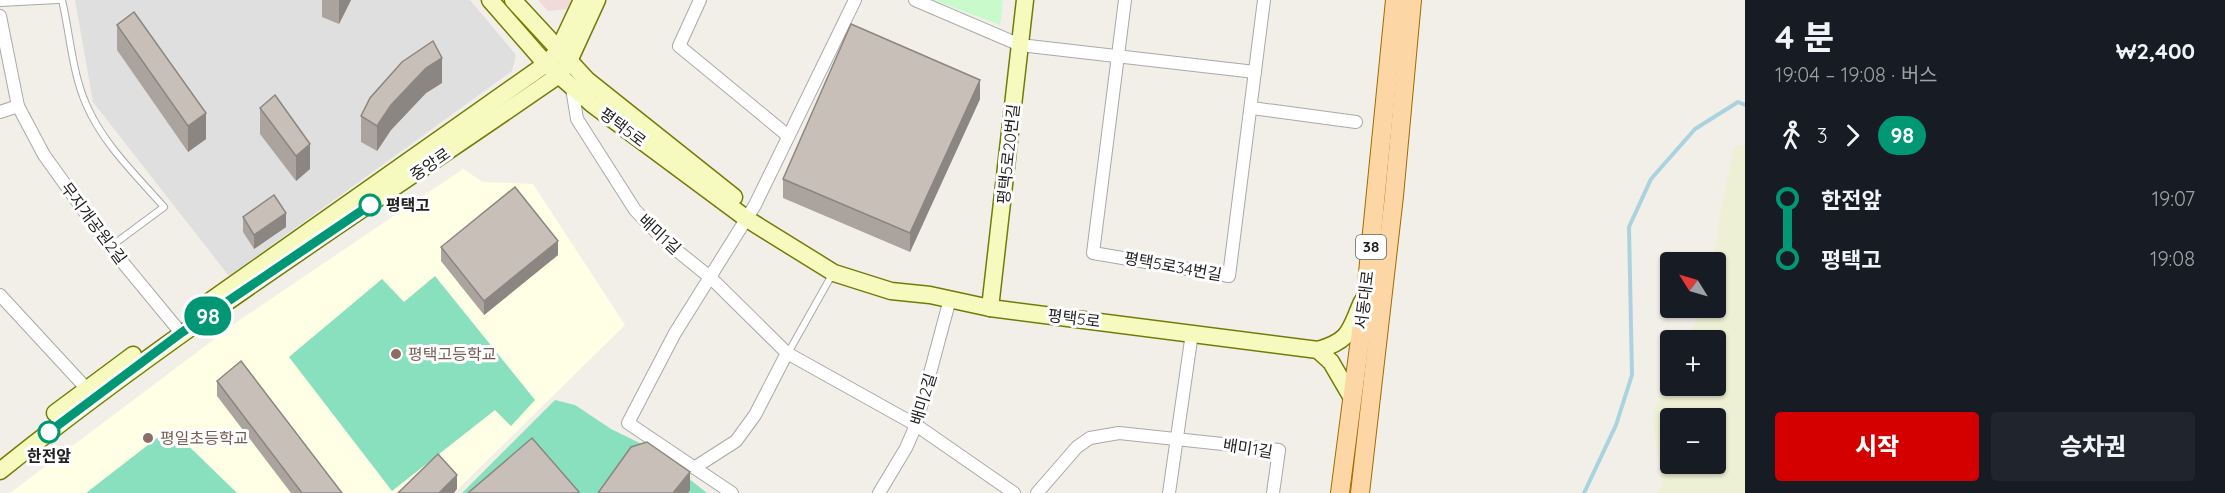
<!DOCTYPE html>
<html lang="ko">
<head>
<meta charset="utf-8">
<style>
	:root { --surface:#171b24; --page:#20242c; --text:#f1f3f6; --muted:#9ea1a6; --accent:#d40000 }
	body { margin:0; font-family:Quicksand,"Noto Sans KR",sans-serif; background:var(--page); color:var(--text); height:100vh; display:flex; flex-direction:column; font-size:22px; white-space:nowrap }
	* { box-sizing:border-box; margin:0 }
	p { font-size:20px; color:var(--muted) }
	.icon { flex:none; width:33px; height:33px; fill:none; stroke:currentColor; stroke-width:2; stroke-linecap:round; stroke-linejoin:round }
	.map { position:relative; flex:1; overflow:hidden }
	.side { display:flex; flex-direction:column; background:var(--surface); width:480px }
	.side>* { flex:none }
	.badge { padding:0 12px; border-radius:20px; font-size:21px; line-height:39px }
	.needle { width:39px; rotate:307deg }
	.controls { position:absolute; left:1660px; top:252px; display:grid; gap:12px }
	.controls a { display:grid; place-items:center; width:66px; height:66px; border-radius:6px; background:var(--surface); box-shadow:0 2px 4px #0004; font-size:30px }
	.map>.badge { position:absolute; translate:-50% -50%; box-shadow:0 0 0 3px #fff }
	.legs { display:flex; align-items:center; gap:9px; height:66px; padding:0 30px; font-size:20px }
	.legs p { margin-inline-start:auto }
	.summary { display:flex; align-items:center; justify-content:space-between; height:102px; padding:0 30px }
	h1 { font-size:33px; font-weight:800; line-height:45px }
	.button { display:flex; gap:12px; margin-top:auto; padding:12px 30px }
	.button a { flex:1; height:69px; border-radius:6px; background:var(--accent); color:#fff; font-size:24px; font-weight:800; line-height:69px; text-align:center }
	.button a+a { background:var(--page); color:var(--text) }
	ul { padding:0 30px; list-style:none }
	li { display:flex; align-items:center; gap:21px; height:60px; font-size:22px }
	li i { display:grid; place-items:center; width:9px; height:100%; margin:0 8px; background:currentColor }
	li i::after { content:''; width:15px; height:15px; margin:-8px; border:4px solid; border-radius:50%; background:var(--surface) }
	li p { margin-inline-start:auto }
	li:first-child i { background:linear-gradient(#0000 50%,currentColor 0) }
	li:last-child i { background:linear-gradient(currentColor 50%,#0000 0) }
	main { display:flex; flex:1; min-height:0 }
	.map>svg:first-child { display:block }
</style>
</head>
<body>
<main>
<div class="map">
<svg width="1745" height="493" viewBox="0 0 1745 493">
	<rect width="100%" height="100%" fill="#f2efe9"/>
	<path fill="#e0dfdf" d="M75 0H470L516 55 512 71 229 276 93 102Z"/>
	<path fill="#f2dad9" d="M538 0H572L568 9 548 11Z"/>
	<path fill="#ffffe5" d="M463 169 483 182 533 184 625 325 454 493H10L237 322Z"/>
	<path fill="#eef0d5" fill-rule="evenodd" d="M1745 145V493H1658L1662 485 1652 414 1671 374V386H1716V340H1687L1702 308H1716V262H1713L1720 214 1734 146ZM1671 418H1716V464H1671Z"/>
	<path fill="#c8facc" d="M934 0H1003L1000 25Z"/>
	<g fill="#88e0be">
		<path d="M435 276 535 400 511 426 495 410 392 491 289 357 382 279 404 302Z"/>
		<path d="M555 400 575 405 611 429 650 448 707 493H462Z"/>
		<path d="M170 428 237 493H86Z"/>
	</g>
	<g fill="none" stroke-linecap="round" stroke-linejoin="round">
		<path stroke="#aad3df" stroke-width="4" d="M1584 493 1616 425 1632 375 1629 227 1651 179 1695 129 1738 102 1745 105"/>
		<defs>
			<g id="lane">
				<path d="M62 0C70 34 72 72 86 104 103 144 136 175 164 207L110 247"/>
				<path d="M0 3 58 0"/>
				<path d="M788 353 833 273"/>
			</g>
			<g id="street">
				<path d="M700 0 679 46 787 135"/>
				<path d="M915 0 1020 45 1255 72"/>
				<path d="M1125 0 1093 253 1229 276 1264 0"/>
				<path d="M0 16 18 106 44 155 110 247 181 333"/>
				<path d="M572 88 577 119 635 210 665 241 711 278 787 353 916 425 1014 493"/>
				<path d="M1252 108 1356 122"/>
				<path d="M0 112 18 106"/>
				<path d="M0 295 86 388"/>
				<path d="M694 468 736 441 755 415 787 353"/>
				<path d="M732 493 628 423 675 333 755 205 855 0"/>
				<path d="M879 493 906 448 916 425 950 299"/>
				<path d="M1037 493 1077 447 1090 438 1119 433 1279 450 1273 493"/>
				<path d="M1169 493 1192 333"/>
			</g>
			<g id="secondary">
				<path d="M490 0 546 64 592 104 747 219 834 273 891 291 930 295 990 308 1318 350C1351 340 1349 331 1362 302"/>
				<path d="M513 0 587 80 734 197"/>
				<path d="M203 306 546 64 558 51 582 0"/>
				<path d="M990 308 1025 0"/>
				<path d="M1318 350 1331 362 1352 398"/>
				<path d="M55 413 133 355"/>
				<path d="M0 471C178 328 371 205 559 75L569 61 597 0"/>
			</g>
			<g id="primary">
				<path d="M1340 493 1366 293 1395 0"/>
				<path d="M1360 493 1394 196 1412 0"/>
			</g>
		</defs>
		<use href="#lane" stroke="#a9a9a9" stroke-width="8"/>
		<use href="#street" stroke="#a9a9a9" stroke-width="14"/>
		<use href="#secondary" stroke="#707d05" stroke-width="19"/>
		<use href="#primary" stroke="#a06b00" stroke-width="20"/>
		<use href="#lane" stroke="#fff" stroke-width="6"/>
		<use href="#street" stroke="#fff" stroke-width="12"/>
		<use href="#secondary" stroke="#f7fabf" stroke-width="16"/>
		<use href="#primary" stroke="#fcd6a4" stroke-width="18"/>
	</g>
	<g fill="#aba49e">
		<path d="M322 0H351L339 24 322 17Z"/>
		<path d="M117 25 206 139 188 152 117 50Z"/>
		<path d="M442 83 426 93 391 130 377 151 361 142V116Z"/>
		<path d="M980 99 910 252 783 198V179Z"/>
		<path d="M260 108 310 169 296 181 260 134Z"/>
		<path d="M243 217 286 227 254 249 243 232Z"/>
		<path d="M441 247 558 255 484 315 441 261Z"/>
		<path d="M217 381 342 493H291L217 396Z"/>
	</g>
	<g fill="#8b8681">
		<path d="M339 0H351L339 24Z"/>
		<path d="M442 58V83L426 93 391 130 377 151V126L391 105 426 68Z"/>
		<path d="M980 80V99L910 252V233Z"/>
		<path d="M206 113V139L188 152V126Z"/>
		<path d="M310 144V169L296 181V156Z"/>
		<path d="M286 213V227L254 249V235Z"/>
		<path d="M558 241V255L484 315V301Z"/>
		<path d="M690 472V490L688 493H673Z"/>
		<path d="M457 475V489L454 493H439Z"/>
	</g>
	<g fill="#c7bfb8" stroke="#8b8681" stroke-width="1.5">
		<path d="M134 12 206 113 188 126 117 25Z"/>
		<path d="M851 24 980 80 910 233 783 179Z"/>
		<path d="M433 41 442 58 426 68 391 105 377 126 361 116 370 98 402 62Z"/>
		<path d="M275 95 310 144 296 156 260 108Z"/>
		<path d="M515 187 558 241 484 301 441 247Z"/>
		<path d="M274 195 286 213 254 235 243 217Z"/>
		<path d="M241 361 342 493H302L217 381Z"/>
		<path d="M532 438 579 492 577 493H468Z"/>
		<path d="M647 442 690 472 673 493H598L631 447Z"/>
		<path d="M438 454 457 475 439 493H398Z"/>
	</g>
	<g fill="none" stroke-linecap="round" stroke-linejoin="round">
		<defs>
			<path id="line-1" d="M49 432 181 333 370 205"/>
		</defs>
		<use href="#line-1" stroke="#fff" stroke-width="14"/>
		<use href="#line-1" stroke="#009775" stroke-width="9"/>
	</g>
	<g fill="#fff" stroke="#009775" stroke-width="3">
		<circle cx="370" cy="205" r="10"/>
		<circle cx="49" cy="432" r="10"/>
	</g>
	<g fill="#8d6e63" stroke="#fff" stroke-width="2">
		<circle cx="396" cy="354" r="6"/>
		<circle cx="148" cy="438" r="6"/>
	</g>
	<g text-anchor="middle" stroke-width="6" stroke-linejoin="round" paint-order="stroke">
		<rect fill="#fff" stroke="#646464" stroke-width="1.5" x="1356" y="235" width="30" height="24" rx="4.5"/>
		<g font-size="15" font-weight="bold" fill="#222">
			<text x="1371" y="252">38</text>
		</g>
		<g font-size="16" fill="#222" stroke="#fff">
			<text transform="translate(623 127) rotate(37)" y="6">평택5로</text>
			<text transform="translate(1008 154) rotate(-84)" y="6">평택5로20번길</text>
			<text transform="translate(430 164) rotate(-35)" y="6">중앙로</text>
			<text transform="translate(94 223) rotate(53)" y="6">무지개공원2길</text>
			<text transform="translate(660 234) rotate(43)" y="6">배미1길</text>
			<text transform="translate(1173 266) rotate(10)" y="6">평택5로34번길</text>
			<text transform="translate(1364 300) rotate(-83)" y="6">서동대로</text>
			<text transform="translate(1074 318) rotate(7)" y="6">평택5로</text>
			<text transform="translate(923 399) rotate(-73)" y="6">배미2길</text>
			<text transform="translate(1248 448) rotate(9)" y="6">배미1길</text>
		</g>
		<g font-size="16" font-weight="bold" fill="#222" stroke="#fff" text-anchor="start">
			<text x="386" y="211">평택고</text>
			<text x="49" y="462" text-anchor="middle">한전앞</text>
		</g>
		<g font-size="16" fill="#785e54" stroke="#fff" text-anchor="start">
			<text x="408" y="360">평택고등학교</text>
			<text x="160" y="444">평일초등학교</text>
		</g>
	</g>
</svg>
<div class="controls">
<a><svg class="needle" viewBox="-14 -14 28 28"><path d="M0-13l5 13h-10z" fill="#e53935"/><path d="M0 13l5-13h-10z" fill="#9ea1a6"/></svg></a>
<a>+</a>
<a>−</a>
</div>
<b class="badge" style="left:208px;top:316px;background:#009775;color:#fff">98</b>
</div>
<section class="side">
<div class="summary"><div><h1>4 분</h1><p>19:04 – 19:08 · 버스</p></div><b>₩2,400</b></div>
<div class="legs"><svg class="icon" aria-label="walk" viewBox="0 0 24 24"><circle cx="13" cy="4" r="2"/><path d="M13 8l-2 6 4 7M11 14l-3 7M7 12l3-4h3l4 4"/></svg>3<svg class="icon" aria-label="forward" viewBox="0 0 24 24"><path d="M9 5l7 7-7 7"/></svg><b class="badge" style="background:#009775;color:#fff">98</b></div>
<ul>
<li><i style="color:#009775"></i><b>한전앞</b><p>19:07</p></li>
<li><i style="color:#009775"></i><b>평택고</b><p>19:08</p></li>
</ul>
<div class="button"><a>시작</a><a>승차권</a></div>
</section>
</main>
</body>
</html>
